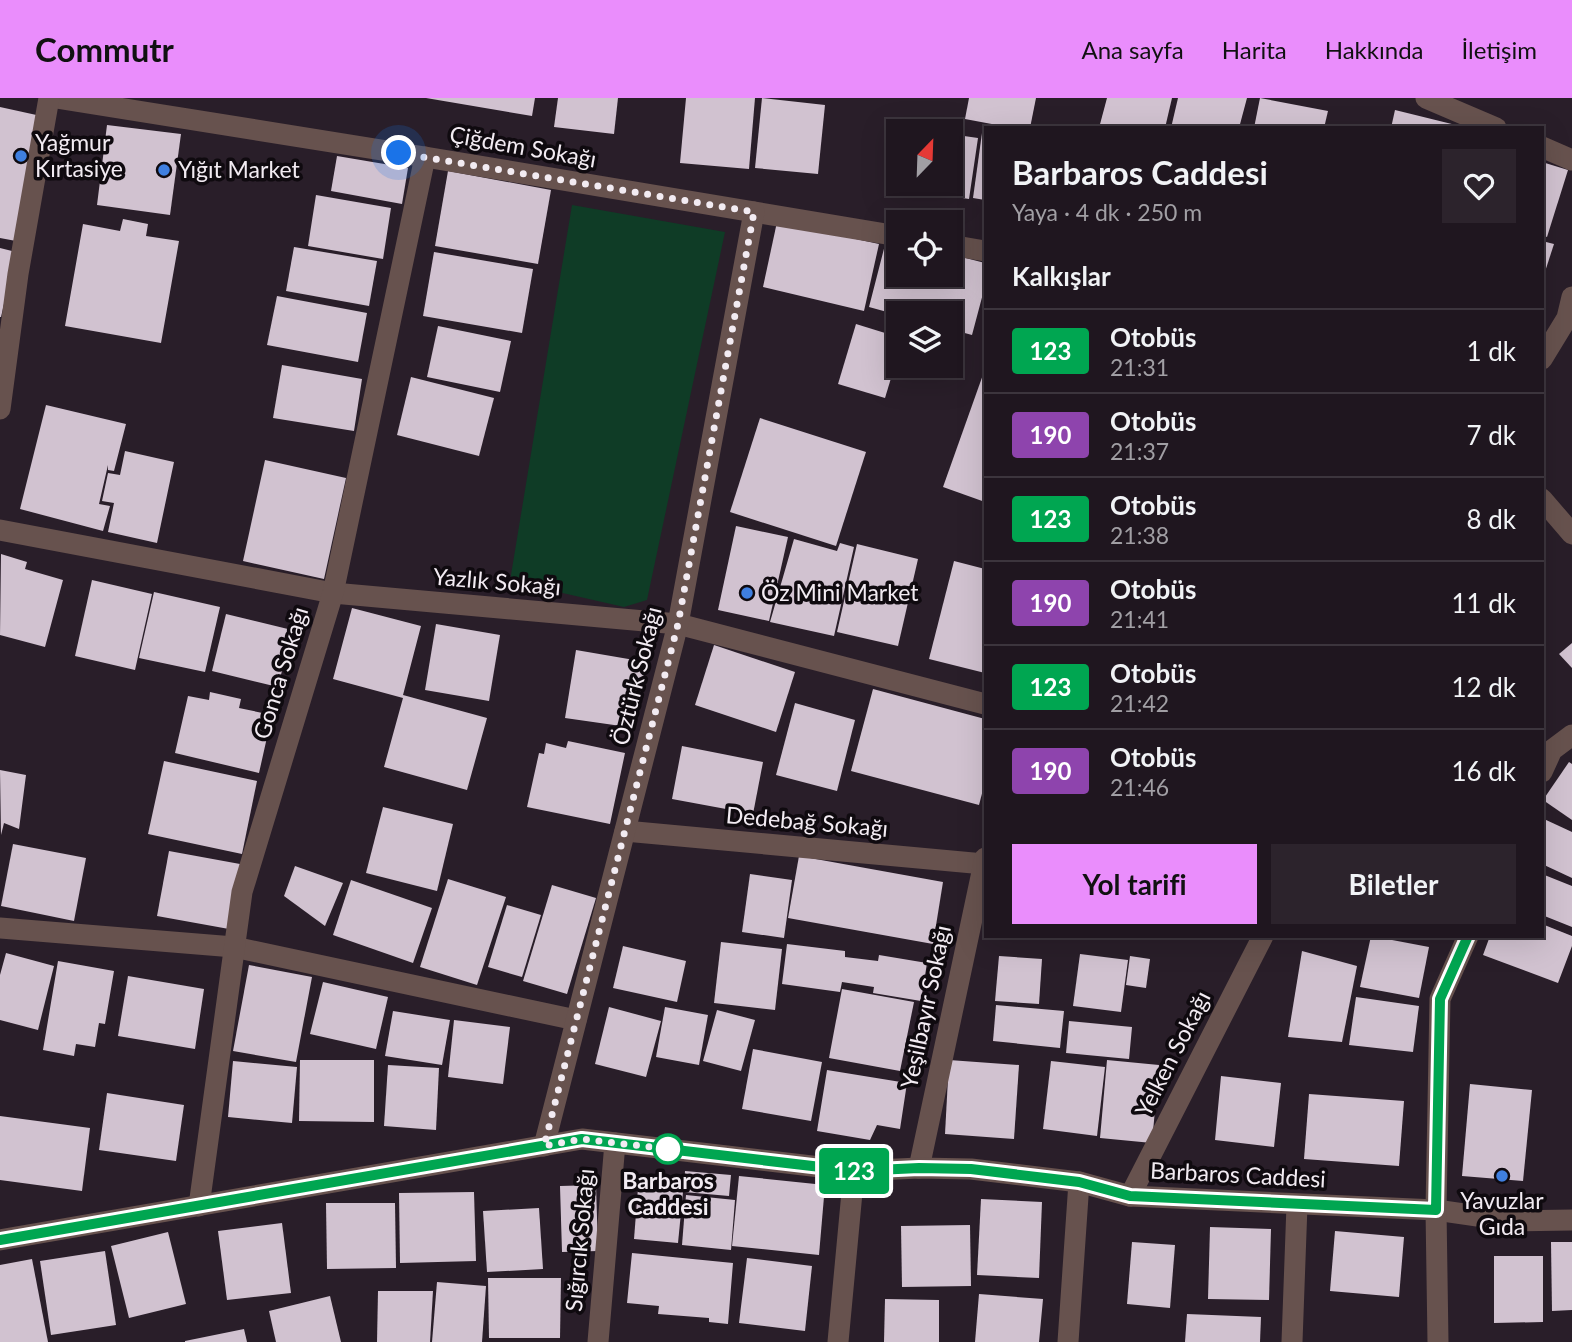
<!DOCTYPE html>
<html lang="tr">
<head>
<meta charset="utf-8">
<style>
	:root { --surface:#1f161f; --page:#2c232c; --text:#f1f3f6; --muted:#a19fa4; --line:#3c353d; --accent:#ea8dfc }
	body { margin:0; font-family:Lato,sans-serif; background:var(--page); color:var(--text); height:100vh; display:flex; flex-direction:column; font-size:26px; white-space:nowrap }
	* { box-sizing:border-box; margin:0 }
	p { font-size:23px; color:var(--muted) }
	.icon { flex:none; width:38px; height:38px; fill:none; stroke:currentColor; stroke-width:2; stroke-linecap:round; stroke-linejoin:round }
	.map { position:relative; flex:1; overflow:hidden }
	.drawer { position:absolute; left:984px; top:28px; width:560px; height:812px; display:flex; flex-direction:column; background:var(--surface); border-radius:0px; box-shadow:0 7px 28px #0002,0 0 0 2px var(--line) }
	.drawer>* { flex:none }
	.badge { padding:0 14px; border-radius:5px; font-size:24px; line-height:46px }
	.needle { width:46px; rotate:23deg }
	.fabs { position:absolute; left:886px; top:21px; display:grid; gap:14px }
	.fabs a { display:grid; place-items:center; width:77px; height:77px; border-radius:0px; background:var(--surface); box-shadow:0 7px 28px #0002,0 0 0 2px var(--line); font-size:35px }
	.you { position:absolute; width:35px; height:35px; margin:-18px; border:5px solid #fff; border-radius:50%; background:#1a73e8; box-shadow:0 0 0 10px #1a73e833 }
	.map>.badge { position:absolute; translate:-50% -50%; box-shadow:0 0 0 4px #fff }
	h2 { padding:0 28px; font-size:26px; line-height:63px }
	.round { display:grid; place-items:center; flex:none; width:74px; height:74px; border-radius:0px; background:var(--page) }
	.headline { display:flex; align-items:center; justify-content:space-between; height:119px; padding:0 28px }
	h1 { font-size:33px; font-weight:700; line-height:52px }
	.primary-button { display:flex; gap:14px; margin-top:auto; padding:14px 28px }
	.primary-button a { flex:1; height:80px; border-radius:0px; background:var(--accent); color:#111; font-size:28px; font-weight:700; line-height:80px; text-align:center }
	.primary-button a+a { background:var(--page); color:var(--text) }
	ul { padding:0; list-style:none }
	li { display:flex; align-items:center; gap:21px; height:84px; padding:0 28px; border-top:2px solid var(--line) }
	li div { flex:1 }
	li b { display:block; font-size:26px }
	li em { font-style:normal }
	li .badge { min-width:77px; font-weight:700; text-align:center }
	header { display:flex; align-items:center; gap:42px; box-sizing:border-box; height:98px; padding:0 35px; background:var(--accent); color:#111 }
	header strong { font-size:33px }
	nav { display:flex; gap:38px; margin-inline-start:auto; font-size:24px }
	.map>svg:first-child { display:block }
</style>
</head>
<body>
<header>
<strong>Commutr</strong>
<nav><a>Ana sayfa</a><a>Harita</a><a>Hakkında</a><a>İletişim</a></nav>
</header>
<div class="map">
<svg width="1572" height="1244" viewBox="0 0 1572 1244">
	<rect width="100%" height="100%" fill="#291e29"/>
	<path fill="#0f3c26" d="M572 107 725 134 647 502 624 509 510 483Z"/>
	<g fill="#d1c2d0">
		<path d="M426 0H535L532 18Z"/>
		<path d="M558 0H618L614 36 554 29Z"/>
		<path d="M686 0H755L749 71 680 65Z"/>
		<path d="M762 0 825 7 818 76 755 70Z"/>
		<path d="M969 0H1036L1030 30H1013L965 21Z"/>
		<path d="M1107 0H1172L1165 30H1099Z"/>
		<path d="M1178 0H1247L1239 30H1171Z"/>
		<path d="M1260 0 1328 13 1324 30H1254Z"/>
		<path d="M0 9 41 18 16 143 0 140Z"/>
		<path d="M1395 12 1464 29V30H1391Z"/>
		<path d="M107 27 181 36 170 117 97 107Z"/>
		<path d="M982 35 985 36V102L973 100Z"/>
		<path d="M950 36 978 40 969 101 918 93 919 86H950Z"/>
		<path d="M337 58 408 70 402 106 331 93Z"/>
		<path d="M1542 64 1568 72 1547 139 1542 137Z"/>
		<path d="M448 73 551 92 538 166 435 148Z"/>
		<path d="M316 97 391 110 383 161 308 148Z"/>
		<path d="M123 121 148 126 146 138 179 143 161 245 65 228 83 126 120 133Z"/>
		<path d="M777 124 879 146 864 213 763 189Z"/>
		<path d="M887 139 898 142V177H950V156L985 165V188L972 237 950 231V215L898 217 869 209Z"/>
		<path d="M1542 143 1554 146 1542 183Z"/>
		<path d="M294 149 377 163 369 208 286 193Z"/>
		<path d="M0 150 16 154 1 219H0Z"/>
		<path d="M434 154 533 171 522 235 423 218Z"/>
		<path d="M277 198 367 215 358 264 267 247Z"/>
		<path d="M856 226 898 239V257L885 300 838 286Z"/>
		<path d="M438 228 511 243 500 294 427 279Z"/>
		<path d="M282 267 362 281 354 333 273 320Z"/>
		<path d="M985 271V404L943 389Z"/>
		<path d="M411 279 494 300 479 358 397 337Z"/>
		<path d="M46 307 126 326 114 373 108 372V367L99 406 110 408 103 433 20 411Z"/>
		<path d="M760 320 866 354 836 448 730 414Z"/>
		<path d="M125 353 174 364 157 445 108 434 114 405 102 403 108 375 120 377Z"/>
		<path d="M265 362 346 380 324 481 243 463Z"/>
		<path d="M736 428 788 439 769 523 718 512Z"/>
		<path d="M794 441 837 453 840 445 854 449 834 538 770 524Z"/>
		<path d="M857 446 918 461 898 548 837 534Z"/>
		<path d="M1 456 27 464 25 471 63 482 45 549 0 537Z"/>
		<path d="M954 463 985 471V575L929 561Z"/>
		<path d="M92 482 152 496 135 572 75 558Z"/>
		<path d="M154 494 220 509 205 574 139 560Z"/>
		<path d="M352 510 421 528 403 597 487 620 467 692 384 669 403 600 333 581Z"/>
		<path d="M226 516 292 532 278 589 212 573Z"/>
		<path d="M436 526 500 537 489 603 425 592Z"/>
		<path d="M1572 545V570L1559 556Z"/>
		<path d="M714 547 795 574 776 634 695 607Z"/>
		<path d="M576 552 646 564 635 630 565 620Z"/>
		<path d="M873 591 985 621V684L979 707 851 673Z"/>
		<path d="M210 594 241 601 239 610 272 617 259 675 175 655 188 598 209 602Z"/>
		<path d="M795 605 855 622 837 693 776 677Z"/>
		<path d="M568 643 625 655 610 726 527 709 539 655 544 656 546 645 566 650Z"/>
		<path d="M682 648 763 664 753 716 672 701Z"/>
		<path d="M164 663 257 683 242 756 148 736Z"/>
		<path d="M1569 664 1572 666V722L1543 702Z"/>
		<path d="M0 672 26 677 19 731 4 725 1 737Z"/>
		<path d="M383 709 453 726 437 793 366 775Z"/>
		<path d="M1544 721 1572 734V780L1542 766V726Z"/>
		<path d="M13 746 86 760 74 823 1 808Z"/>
		<path d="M169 753 240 766 229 831 157 818Z"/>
		<path d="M799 758 943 784 933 846 788 820Z"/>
		<path d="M295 768 343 785 325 828 284 798Z"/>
		<path d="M750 776 792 782 784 840 742 834Z"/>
		<path d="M1542 776 1572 788V829L1542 817Z"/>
		<path d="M448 781 506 799 477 887 420 869Z"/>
		<path d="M351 782 432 810 413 865 333 837Z"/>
		<path d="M552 787 596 800 567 896 523 883Z"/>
		<path d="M507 807 541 817 522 879 488 869Z"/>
		<path d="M1542 826 1572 838V848L1558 885 1483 857 1490 838H1542Z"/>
		<path d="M1371 838 1429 849 1419 900 1360 889Z"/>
		<path d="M721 844 782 851 775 912 714 905Z"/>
		<path d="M787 846 845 853V859L878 863 879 857 927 865 921 903 873 895 874 889 842 884 840 894 782 886Z"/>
		<path d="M623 848 686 863 677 904 613 890Z"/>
		<path d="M1302 853 1357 868 1342 944 1288 939Z"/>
		<path d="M6 855 54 868 38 932 0 922V877Z"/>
		<path d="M1080 856 1128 862 1121 914 1073 908Z"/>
		<path d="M999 858 1042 861 1039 906 995 903Z"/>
		<path d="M1130 858 1150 861 1146 890 1126 887Z"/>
		<path d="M58 863 114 873 105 926 99 925 95 949 76 946 74 958 43 952Z"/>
		<path d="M249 867 312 879 296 964 233 953Z"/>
		<path d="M128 878 204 891 195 951 118 938Z"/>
		<path d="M323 884 388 899 376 951 310 936Z"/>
		<path d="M842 891 914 904 900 973 829 960Z"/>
		<path d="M1356 899 1419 908 1413 954 1349 947Z"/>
		<path d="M996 907 1064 913 1060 950 993 943Z"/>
		<path d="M609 909 661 923 646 979 595 966Z"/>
		<path d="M665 909 708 917 699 967 656 959Z"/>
		<path d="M717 912 755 922 741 973 703 963Z"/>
		<path d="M393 913 450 922 442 967 385 958Z"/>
		<path d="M454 922 510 929 503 986 448 979Z"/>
		<path d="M1069 923 1132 929 1129 961 1066 955Z"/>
		<path d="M753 951 822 964 811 1023 742 1011Z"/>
		<path d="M300 962H374V1024L299 1023Z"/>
		<path d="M949 962 1019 967 1014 1041 945 1036Z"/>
		<path d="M1107 962 1159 967 1152 1045 1100 1040Z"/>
		<path d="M233 963 297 969 292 1025 228 1019Z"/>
		<path d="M1051 963 1105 969 1097 1038 1043 1031Z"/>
		<path d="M388 967 439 970 436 1032 384 1028Z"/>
		<path d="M827 972 907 985 900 1031 877 1027 870 1042 817 1033Z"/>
		<path d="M1221 978 1281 985 1274 1049 1215 1042Z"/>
		<path d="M1470 986 1532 992 1523 1083 1462 1078Z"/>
		<path d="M107 995 184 1007 176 1063 99 1052Z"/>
		<path d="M1309 996 1404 1003 1399 1068 1304 1061Z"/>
		<path d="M0 1018 90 1030 82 1093 0 1082Z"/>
		<path d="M685 1073 731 1077 729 1098 684 1094Z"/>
		<path d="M739 1078 825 1087 819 1157 732 1148Z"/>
		<path d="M596 1087 598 1153 562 1154 560 1088Z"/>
		<path d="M638 1090 683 1094 678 1145 634 1141Z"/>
		<path d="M474 1094 476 1163 400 1165 399 1095Z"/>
		<path d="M686 1097 735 1102 731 1152 682 1147Z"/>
		<path d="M981 1101 1042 1104 1039 1180 977 1177Z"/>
		<path d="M326 1105H395L396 1170 327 1171Z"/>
		<path d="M539 1110 543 1171 487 1174 483 1113Z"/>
		<path d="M282 1125 291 1195 227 1202 218 1133Z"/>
		<path d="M970 1127 971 1188 902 1189 901 1128Z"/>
		<path d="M1210 1129 1271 1131 1269 1202 1208 1201Z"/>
		<path d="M1335 1133 1404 1139 1399 1199 1330 1193Z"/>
		<path d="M168 1134 186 1206 129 1220 111 1148Z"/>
		<path d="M1132 1144 1175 1147 1170 1210 1127 1206Z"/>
		<path d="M1551 1144H1572V1212L1552 1213Z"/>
		<path d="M105 1153 116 1227 51 1237 40 1163Z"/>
		<path d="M632 1155 733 1165 728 1226 709 1224V1220L658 1216 659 1208 627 1205Z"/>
		<path d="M1494 1158H1543V1224L1494 1225Z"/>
		<path d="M747 1160 812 1168 805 1233 739 1225Z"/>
		<path d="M32 1161 48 1244H0V1167Z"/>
		<path d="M488 1180H561L560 1240H489Z"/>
		<path d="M437 1184 486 1188 482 1244H432Z"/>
		<path d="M378 1193H433L430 1244H377Z"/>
		<path d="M979 1196 1043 1201 1039 1244H975Z"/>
		<path d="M330 1198 341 1244H276L269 1213Z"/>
		<path d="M885 1201 939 1202V1244H884Z"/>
		<path d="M1187 1216 1261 1219 1260 1244H1185Z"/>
		<path d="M244 1231 247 1244H185V1243Z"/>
	</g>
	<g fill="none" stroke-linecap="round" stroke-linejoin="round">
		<g stroke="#67524e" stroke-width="21">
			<path d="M56 0 425 59 898 138"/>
			<path d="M1426 0 1496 30"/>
			<path d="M1542 49 1572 62"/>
			<path d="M950 147 985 153"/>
			<path d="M1542 261 1567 220 1572 199"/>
			<path d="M0 311 18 176 49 0"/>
			<path d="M1542 401 1572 436"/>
			<path d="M0 432 333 495 678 526 985 606"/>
			<path d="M1542 674 1552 652 1572 637"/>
			<path d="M625 733 984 766"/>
			<path d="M0 830 234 849 576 922"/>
			<path d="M544 1048 678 526 754 114"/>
			<path d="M919 1070 985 760"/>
			<path d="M1130 1098 1263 838"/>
			<path d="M199 1108 242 794 333 495 425 59"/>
			<path d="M0 1142 582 1041 854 1073 919 1070 971 1071 1079 1084 1130 1098 1436 1112 1512 1123 1572 1122"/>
			<path d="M598 1244 615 1045"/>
			<path d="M838 1244 854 1073"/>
			<path d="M1068 1244 1079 1084"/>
			<path d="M1292 1244 1297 1107"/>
			<path d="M1438 1244 1436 1112 1440 901 1468 838"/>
		</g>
	</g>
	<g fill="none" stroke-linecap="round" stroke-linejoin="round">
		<defs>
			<path id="line" d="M0 1142 582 1041 855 1073 919 1070 971 1071 1079 1084 1130 1098 1436 1112 1440 901 1468 838"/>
		</defs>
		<use href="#line" stroke="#fff" stroke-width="16"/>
		<use href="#line" stroke="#00a651" stroke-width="10"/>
		<path stroke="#f2ebf2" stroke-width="7" stroke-dasharray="0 12.6" d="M399 55 754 114 678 526 544 1048 582 1041 668 1051"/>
	</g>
	<g fill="#3f7fe0" stroke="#0f0a0f" stroke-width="2.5">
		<circle cx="21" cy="58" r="7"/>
		<circle cx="164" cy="72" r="7"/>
		<circle cx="747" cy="495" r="7"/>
		<circle cx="1502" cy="1078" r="7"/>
	</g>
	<circle fill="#fff" stroke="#00a651" stroke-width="3.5" cx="668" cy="1051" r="14"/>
	<g text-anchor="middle" stroke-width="7" stroke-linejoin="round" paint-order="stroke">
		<g font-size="23" fill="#f2ebf2" stroke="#0f0a0f" text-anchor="start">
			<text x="35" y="53">Yağmur<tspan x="35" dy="26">Kırtasiye</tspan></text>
			<text x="178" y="80">Yığıt Market</text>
			<text x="761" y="503">Öz Mini Market</text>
			<text x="1502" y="1111" text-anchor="middle">Yavuzlar<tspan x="1502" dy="26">Gıda</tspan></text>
		</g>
		<g font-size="23" fill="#f2ebf2" stroke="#0f0a0f">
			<text transform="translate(523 49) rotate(10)" y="8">Çiğdem Sokağı</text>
			<text transform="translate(497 484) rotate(5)" y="8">Yazlık Sokağı</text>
			<text transform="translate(281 575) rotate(-73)" y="8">Gonca Sokağı</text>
			<text transform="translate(637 578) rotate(-76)" y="8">Öztürk Sokağı</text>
			<text transform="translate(807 724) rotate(5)" y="8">Dedebağ Sokağı</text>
			<text transform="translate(926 909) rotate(-78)" y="8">Yeşilbayır Sokağı</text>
			<text transform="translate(1173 956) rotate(-63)" y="8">Yelken Sokağı</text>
			<text transform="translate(1238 1077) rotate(3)" y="8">Barbaros Caddesi</text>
			<text transform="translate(580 1142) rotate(-85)" y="8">Sığırcık Sokağı</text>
		</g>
		<g font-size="23" font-weight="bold" fill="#f2ebf2" stroke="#0f0a0f">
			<text x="668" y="1091">Barbaros<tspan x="668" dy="26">Caddesi</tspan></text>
		</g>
	</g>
</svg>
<div class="fabs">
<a><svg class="needle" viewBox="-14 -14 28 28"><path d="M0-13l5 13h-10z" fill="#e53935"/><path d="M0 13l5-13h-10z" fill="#a19fa4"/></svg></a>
<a><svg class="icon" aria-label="locate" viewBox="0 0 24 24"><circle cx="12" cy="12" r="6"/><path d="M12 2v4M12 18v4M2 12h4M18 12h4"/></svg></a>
<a><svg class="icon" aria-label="layers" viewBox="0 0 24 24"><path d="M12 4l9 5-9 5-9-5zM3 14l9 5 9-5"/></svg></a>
</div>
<div class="you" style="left:399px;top:55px"></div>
<b class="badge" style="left:854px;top:1073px;background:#00a651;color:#fff">123</b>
<section class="drawer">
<div class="headline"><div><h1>Barbaros Caddesi</h1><p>Yaya · 4 dk · 250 m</p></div><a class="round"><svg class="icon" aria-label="heart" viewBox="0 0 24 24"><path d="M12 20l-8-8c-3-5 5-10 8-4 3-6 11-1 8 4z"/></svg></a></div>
<h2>Kalkışlar</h2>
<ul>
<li><span class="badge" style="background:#00a651;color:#fff">123</span><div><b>Otobüs</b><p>21:31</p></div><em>1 dk</em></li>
<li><span class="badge" style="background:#8e44ad;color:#fff">190</span><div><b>Otobüs</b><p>21:37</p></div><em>7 dk</em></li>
<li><span class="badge" style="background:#00a651;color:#fff">123</span><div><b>Otobüs</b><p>21:38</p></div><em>8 dk</em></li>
<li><span class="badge" style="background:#8e44ad;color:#fff">190</span><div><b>Otobüs</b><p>21:41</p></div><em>11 dk</em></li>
<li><span class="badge" style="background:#00a651;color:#fff">123</span><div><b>Otobüs</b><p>21:42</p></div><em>12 dk</em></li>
<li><span class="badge" style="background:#8e44ad;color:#fff">190</span><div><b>Otobüs</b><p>21:46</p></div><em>16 dk</em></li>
</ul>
<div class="primary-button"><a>Yol tarifi</a><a>Biletler</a></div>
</section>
</div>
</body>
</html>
